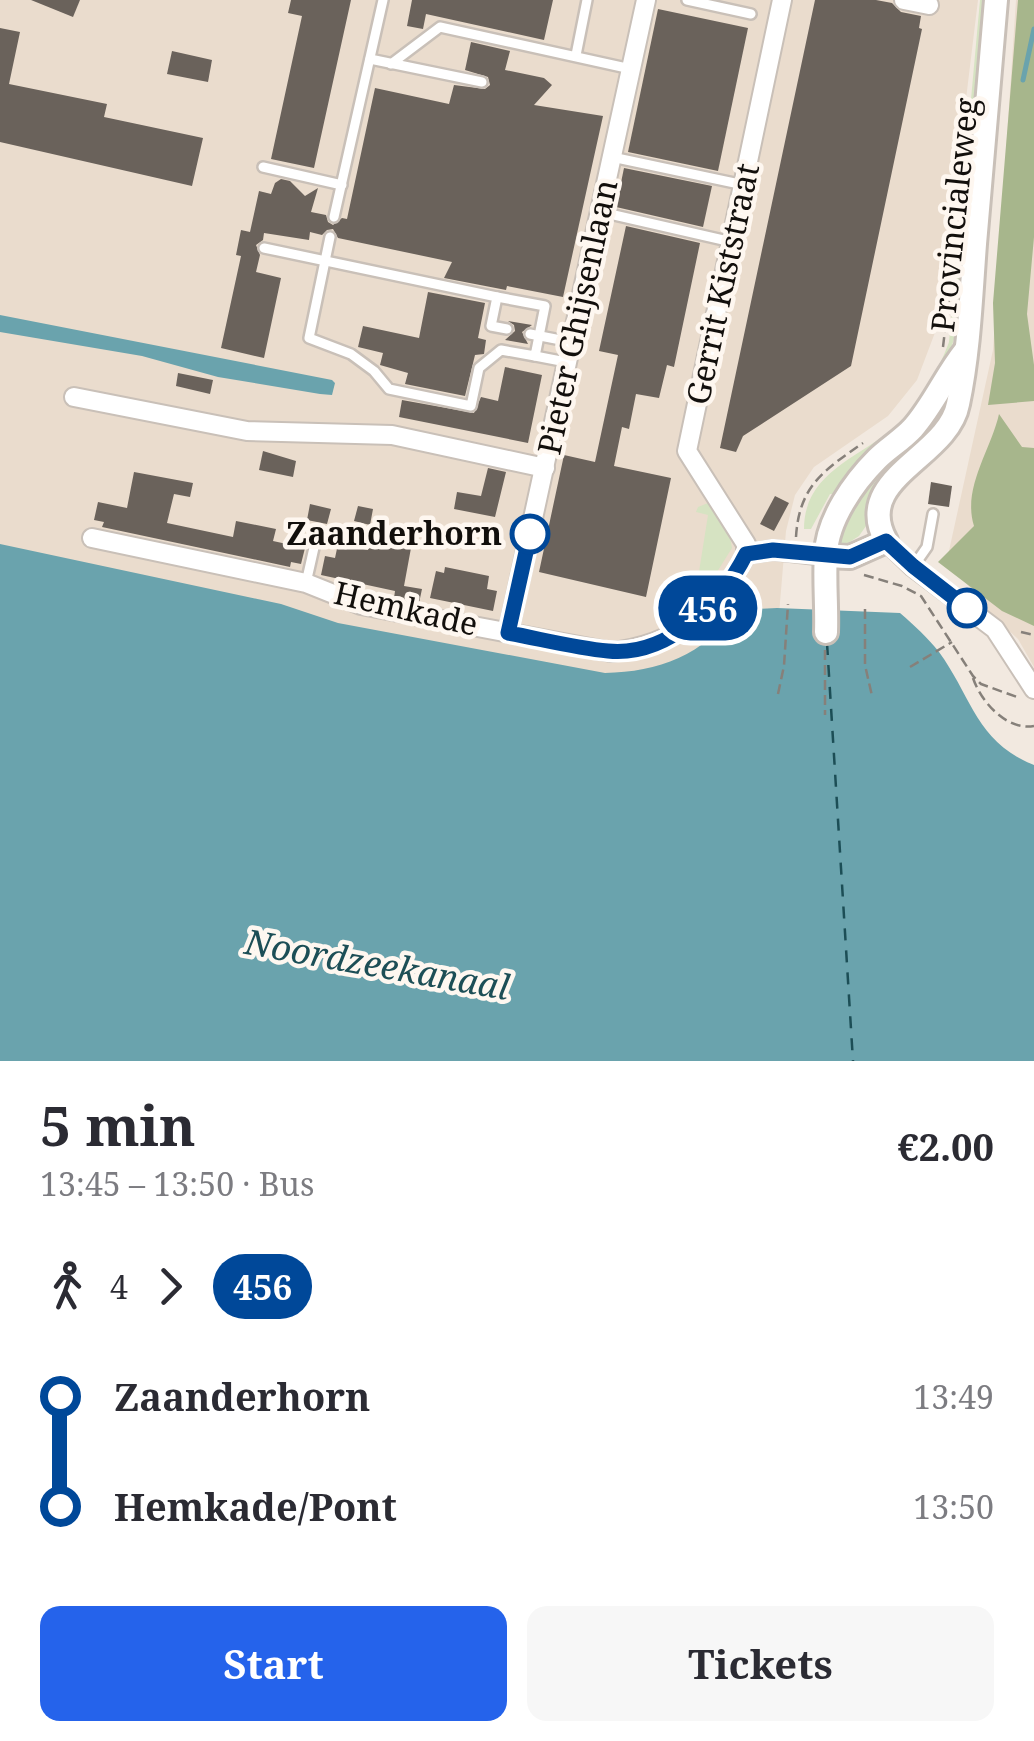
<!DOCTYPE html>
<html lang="en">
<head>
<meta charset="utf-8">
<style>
	:root { --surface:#fff; --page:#f7f7f7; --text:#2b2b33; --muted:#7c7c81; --accent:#2563eb }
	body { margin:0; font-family:"Noto Serif",serif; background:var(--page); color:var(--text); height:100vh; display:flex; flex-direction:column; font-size:38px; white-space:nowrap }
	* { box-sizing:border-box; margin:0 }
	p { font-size:32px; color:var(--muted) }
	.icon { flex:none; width:55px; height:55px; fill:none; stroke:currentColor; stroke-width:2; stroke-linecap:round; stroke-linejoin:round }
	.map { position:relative; height:1061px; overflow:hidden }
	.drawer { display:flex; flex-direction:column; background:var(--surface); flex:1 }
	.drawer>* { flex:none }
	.badge { padding:0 20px; border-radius:32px; font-size:35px; line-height:65px }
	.map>.badge { position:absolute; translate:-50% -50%; box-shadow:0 0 0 5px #fff }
	.legs { display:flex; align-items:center; gap:15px; height:110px; padding:0 40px; font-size:32px }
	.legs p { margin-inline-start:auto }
	.headline { display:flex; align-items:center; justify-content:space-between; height:170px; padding:0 40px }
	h1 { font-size:55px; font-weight:700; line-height:75px }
	.primary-button { display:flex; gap:20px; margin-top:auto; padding:20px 40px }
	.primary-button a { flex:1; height:115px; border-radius:20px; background:var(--accent); color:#fff; font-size:40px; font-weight:700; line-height:115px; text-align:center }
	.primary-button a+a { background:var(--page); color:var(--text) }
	ul { padding:0 40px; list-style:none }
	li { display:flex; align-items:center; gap:35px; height:110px; font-size:38px }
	li i { display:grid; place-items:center; width:15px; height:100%; margin:0 12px; background:currentColor }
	li i::after { content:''; width:25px; height:25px; margin:-12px; border:8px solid; border-radius:50%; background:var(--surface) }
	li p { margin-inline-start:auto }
	li:first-child i { background:linear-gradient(#0000 50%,currentColor 0) }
	li:last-child i { background:linear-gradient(currentColor 50%,#0000 0) }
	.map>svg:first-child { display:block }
</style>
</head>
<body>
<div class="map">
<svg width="1034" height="1061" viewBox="0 0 1034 1061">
	<rect width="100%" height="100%" fill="#f2e9e0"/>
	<g fill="#eadccd">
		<path d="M0 0H978L939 322 917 380 888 416 814 467 795 495 786 531 776 650 700 731 0 578Z"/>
		<path d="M1016 0H1034V667L1018 639 993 616 947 560 993 350Z"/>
	</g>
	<g fill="#d6e3c2">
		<path d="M980 0H987L959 323 944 371 914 415 836 494H830L811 529H804C804 473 858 458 894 428 921 405 937 374 949 342Z"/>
		<path d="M950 379V406L859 536 845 545 837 544 851 506Z"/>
		<path d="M708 503 730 537 732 548 702 596 688 609 676 601 678 597 690 598 698 578 708 515 696 512 698 507Z"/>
	</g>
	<g fill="#a7b68c">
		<path d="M1018 0H1034V237L1027 314 1034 365V401L988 405 995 363 993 303Z"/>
		<path d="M999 414 1022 447 1034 448V626L1002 611 938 562 974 526C962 488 991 450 999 414Z"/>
	</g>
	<g fill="#6aa3ad">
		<path d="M0 315 332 380 335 383 332 395 320 394 218 377 142 356 0 332Z"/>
		<path d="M0 544 281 604 338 623 605 673C658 672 705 655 735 610L777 608 900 613C914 625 928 638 939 652 972 697 976 742 1034 765V1061H0Z"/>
	</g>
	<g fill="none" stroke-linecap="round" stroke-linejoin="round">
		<path stroke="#6aa3ad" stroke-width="5" d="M1023 80 1034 29"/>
		<path stroke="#1c4e56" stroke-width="2.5" stroke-dasharray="12 10" stroke-linecap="butt" d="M827 643 853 1061"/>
	</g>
	<g fill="#6a625b">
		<path d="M31 0H80L73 17Z"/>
		<path d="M291 0H351L314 168 271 159 302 16 288 13Z"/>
		<path d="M412 0H553L544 40 426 14 423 29 407 26Z"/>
		<path d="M815 0H876L892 3 901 12 921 16 919 28 922 29 851 366 743 436 736 452 720 448Z"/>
		<path d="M658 9 748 28 718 171 628 152Z"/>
		<path d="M0 28 20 32 9 84 107 104 104 117 203 138 192 186 0 142Z"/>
		<path d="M471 42 510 51 505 70 544 78 552 85 534 105 603 116 563 297 507 286 506 290 444 278 452 262 338 238 333 229 327 230 322 235 310 232 309 240 264 233 263 240 256 245 260 255 256 272 281 278 264 358 221 348 241 256 236 255 241 230 250 232 259 191 271 194 275 183 281 179 290 181 305 196 318 188 311 212 326 215 328 222 333 225 342 218 347 219 375 88 449 104 454 85 485 89 490 85 488 77 465 70Z"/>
		<path d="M172 51 212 60 208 82 167 74Z"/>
		<path d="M624 168 712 186 703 227 616 207Z"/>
		<path d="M626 226 700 243 674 367 667 365 659 398 636 394 629 429 622 427 614 466 671 478 646 597 539 572 564 455 595 462 618 355 599 351Z"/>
		<path d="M428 292 485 303 478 338 486 340 484 354 475 355 465 396 405 384 408 373 380 365 383 353 358 347 363 326 419 338Z"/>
		<path d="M508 321 532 325 522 332 528 344 505 340 515 331 514 325Z"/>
		<path d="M505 367 542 375 528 443 399 417 402 400 474 413 481 397 498 401Z"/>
		<path d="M178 373 213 380 210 394 176 386Z"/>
		<path d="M263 451 296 461 293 477 259 470Z"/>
		<path d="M488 468 506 472 495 517 454 509 457 492 481 496Z"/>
		<path d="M134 472 193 483 190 497 174 494 167 523 233 537 236 521 276 529 273 541 305 548 301 564 291 562 290 567 102 527 104 522 94 520 98 502 127 508Z"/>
		<path d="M931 482 952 486 949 507 928 504Z"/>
		<path d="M775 496 789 503 774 531 760 524Z"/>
		<path d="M310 504 331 509 327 524 307 520Z"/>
		<path d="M358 506 373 509 370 525 354 521Z"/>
		<path d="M370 541 411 548 404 586 422 589 419 603 394 598 395 591 321 575 325 556 335 558 338 544 368 550Z"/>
		<path d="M445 567 489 576 487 589 497 591 493 611 430 598 436 571 444 573Z"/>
	</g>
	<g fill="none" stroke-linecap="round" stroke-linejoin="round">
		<defs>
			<g id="service">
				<path d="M687 0 751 14"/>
				<path d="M576 55 587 0"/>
				<path d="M370 59 482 82"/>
				<path d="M391 64 440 27 631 69"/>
				<path d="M612 157 744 185"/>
				<path d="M263 167 342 185"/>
				<path d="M601 212 732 242"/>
				<path d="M334 217 383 0"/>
				<path d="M330 237 309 338 351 354 374 371 389 389 471 406 479 368 501 350 535 356 545 306 497 297"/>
				<path d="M264 248 497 297 491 326 507 329"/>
				<path d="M530 334 571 342"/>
				<path d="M535 356 566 362"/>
				<path d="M913 567 927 547 933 514"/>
				<path d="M306 583 318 530"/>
			</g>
			<g id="minor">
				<path d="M904 0 929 5"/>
				<path d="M74 397 247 431 392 435 545 468"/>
				<path d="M92 538 306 583 361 605 611 652C676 645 717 611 746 554"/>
				<path d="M886 541 913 567 995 629 1034 689"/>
				<path d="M746 554V544L687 451 782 0"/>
				<path d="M746 554 773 550 825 556"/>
				<path d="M508 633 646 0"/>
			</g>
			<g id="secondary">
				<path d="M825 556 850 557 886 541C851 478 948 458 958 404 969 352 971 297 975 244 982 163 989 81 996 0"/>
				<path d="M826 632C827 606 824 579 826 554 827 520 854 482 877 459 888 448 902 440 913 428 934 404 945 376 965 351"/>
			</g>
		</defs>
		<use href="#service" stroke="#c9c0b8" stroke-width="14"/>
		<use href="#minor" stroke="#c9c0b8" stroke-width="22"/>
		<use href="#secondary" stroke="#c9c0b8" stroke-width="28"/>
		<g stroke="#86807a" stroke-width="2.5" stroke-dasharray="10 5" stroke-linecap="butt">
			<path d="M943 347 952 271"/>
			<path d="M796 537C799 486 824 470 863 443"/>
			<path d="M864 575 902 586 921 596 973 676 981 684 1017 697"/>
			<path d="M865 609V665L872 696"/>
			<path d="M1021 632 1034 635"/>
			<path d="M825 650V715"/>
			<path d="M910 667 952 642"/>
			<path d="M973 678C981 702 1007 731 1034 726"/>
			<path d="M778 694 784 666 788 604"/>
		</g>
		<use href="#service" stroke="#fff" stroke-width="9"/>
		<use href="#minor" stroke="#fff" stroke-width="18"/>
		<use href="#secondary" stroke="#fff" stroke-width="22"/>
	</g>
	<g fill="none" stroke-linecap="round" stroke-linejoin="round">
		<defs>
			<path id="line-1" d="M530 534 508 633C541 639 575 648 608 651 669 657 721 603 746 554L773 550 850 557 886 541 913 566 967 608"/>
		</defs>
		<use href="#line-1" stroke="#fff" stroke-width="22"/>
		<use href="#line-1" stroke="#004899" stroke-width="15"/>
	</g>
	<g fill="#fff" stroke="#004899" stroke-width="5">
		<circle cx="530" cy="534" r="18"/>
		<circle cx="967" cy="608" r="18"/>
	</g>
	<g text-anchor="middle" stroke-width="9" stroke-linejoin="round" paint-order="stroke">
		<g font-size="32" fill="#120f0c" stroke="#fef7f0">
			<text transform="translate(955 215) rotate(-84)" y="11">Provincialeweg</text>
			<text transform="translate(723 284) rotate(-78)" y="11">Gerrit Kiststraat</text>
			<text transform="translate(578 317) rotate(-78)" y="11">Pieter Ghijsenlaan</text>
			<text transform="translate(406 609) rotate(13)" y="11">Hemkade</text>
		</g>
		<g font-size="32" font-weight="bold" fill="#120f0c" stroke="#fef7f0" text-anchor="end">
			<text x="502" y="545">Zaanderhorn</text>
		</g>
		<g font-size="35" font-style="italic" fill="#1c4e56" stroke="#fef7f0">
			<text transform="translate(377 965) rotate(10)" y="12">Noordzeekanaal</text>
		</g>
	</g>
</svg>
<b class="badge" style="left:708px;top:608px;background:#004899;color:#fff">456</b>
</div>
<section class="drawer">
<div class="headline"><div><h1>5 min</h1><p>13:45 – 13:50 · Bus</p></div><b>€2.00</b></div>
<div class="legs"><svg class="icon" aria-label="walk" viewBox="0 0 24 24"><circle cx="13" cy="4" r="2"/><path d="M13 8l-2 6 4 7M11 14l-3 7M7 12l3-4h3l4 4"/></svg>4<svg class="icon" aria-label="forward" viewBox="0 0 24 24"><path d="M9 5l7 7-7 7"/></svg><b class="badge" style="background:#004899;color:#fff">456</b></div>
<ul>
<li><i style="color:#004899"></i><b>Zaanderhorn</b><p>13:49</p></li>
<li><i style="color:#004899"></i><b>Hemkade/Pont</b><p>13:50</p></li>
</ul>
<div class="primary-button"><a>Start</a><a>Tickets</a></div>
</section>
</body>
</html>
